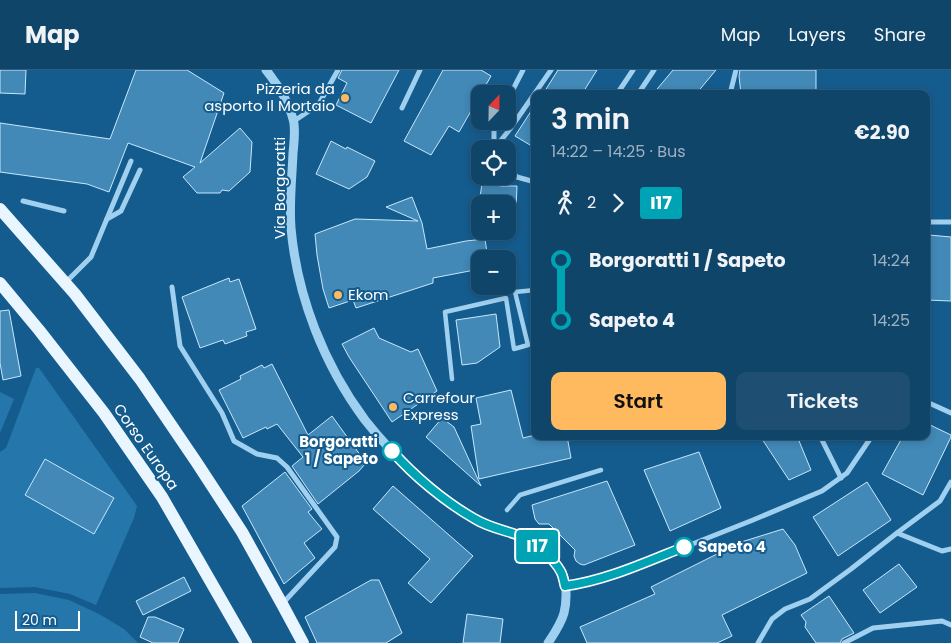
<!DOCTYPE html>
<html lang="en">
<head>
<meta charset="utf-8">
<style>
	:root { --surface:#10456a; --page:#1e4f72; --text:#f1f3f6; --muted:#9cb1c1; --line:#305d7e; --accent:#ffb95f }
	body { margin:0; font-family:Poppins,sans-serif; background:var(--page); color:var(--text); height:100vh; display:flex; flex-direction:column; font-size:19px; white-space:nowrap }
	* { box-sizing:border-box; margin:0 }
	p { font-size:16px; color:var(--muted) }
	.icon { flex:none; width:28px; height:28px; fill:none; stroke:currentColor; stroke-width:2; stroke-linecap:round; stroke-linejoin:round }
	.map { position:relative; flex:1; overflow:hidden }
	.details { position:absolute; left:531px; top:20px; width:399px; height:350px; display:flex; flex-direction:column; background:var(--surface); border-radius:10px; box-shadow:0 2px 8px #0003,0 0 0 1px var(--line) }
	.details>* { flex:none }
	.badge { padding:0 10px; border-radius:4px; font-size:18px; line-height:32px }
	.needle { width:32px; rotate:22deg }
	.buttons { position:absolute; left:471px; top:15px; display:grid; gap:10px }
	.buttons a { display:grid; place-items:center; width:45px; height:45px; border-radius:10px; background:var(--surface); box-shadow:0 2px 8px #0003,0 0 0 1px var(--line); font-size:25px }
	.scale { position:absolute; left:15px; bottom:12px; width:65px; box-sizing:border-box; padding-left:5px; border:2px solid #fff; border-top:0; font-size:14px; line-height:18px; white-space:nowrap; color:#fff; -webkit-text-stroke:4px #155c8e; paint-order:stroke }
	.map>.badge { position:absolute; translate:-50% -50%; box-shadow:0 0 0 2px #fff }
	.legs { display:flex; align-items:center; gap:8px; height:55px; padding:0 20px; font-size:16px }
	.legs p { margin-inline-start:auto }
	.headline { display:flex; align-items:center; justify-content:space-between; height:85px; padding:0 20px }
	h1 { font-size:28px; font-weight:600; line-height:38px }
	.cta { display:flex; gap:10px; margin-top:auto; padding:10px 20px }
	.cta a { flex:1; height:58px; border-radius:10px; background:var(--accent); color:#111; font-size:20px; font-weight:600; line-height:58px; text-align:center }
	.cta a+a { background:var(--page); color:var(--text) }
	ul { padding:0 20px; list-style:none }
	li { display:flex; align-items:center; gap:18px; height:60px; font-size:19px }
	li i { display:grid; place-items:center; width:8px; height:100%; margin:0 6px; background:currentColor }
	li i::after { content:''; width:12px; height:12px; margin:-6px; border:4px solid; border-radius:50%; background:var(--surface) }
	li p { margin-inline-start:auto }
	li:first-child i { background:linear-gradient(#0000 50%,currentColor 0) }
	li:last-child i { background:linear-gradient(currentColor 50%,#0000 0) }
	header { display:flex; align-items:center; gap:30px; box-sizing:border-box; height:70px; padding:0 25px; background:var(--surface); border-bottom:1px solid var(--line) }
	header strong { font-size:24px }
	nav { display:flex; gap:28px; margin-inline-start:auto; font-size:18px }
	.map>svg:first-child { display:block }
</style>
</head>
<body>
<header>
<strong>Map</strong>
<nav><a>Map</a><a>Layers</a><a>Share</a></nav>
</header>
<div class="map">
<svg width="951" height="573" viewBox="0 0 951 573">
	<rect width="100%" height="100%" fill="#155c8e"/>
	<g fill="#2476ab">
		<path d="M36 298H39L137 436 134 448 96 535 70 524 35 517 0 518V382L6 378Z"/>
		<path d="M0 322 14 329 0 363Z"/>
		<path d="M35 523 69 530 99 544 124 559 138 573H0V524Z"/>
	</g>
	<g fill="#4289b8" stroke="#c7e7fc">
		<path d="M0 0H26L25 24 0 23Z"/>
		<path d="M136 0H187L224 23 200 93 240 58 252 72 250 102 229 121 222 120 220 123H197L183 107 195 97 128 73 109 122 87 114 0 102V53L110 69Z"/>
		<path d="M342 0H399L371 53 336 35 347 13 338 8Z"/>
		<path d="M443 0H481L491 6 459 62 449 56 431 85 404 71Z"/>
		<path d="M558 0H597L582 24H543Z"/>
		<path d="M673 0H716L696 24H653Z"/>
		<path d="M740 0H816V24H741L739 6Z"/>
		<path d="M535 35V78L515 66Z"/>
		<path d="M331 71 346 79 347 77 375 91 367 107 349 119 316 104Z"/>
		<path d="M482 113 502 116H517L516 140 508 139V134L479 135Z"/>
		<path d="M412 127 422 153 427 179 466 171 485 169 488 189H480V199L433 208V213L356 238 353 230 329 238 323 219 317 185 315 164 355 149 418 151 386 137Z"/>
		<path d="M929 165 951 167V231L926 230V181H927Z"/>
		<path d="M229 208 230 212 239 209 256 259 246 262 247 266 225 274 223 270 200 278 182 227Z"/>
		<path d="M9 240 21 306 3 310 0 293V241Z"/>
		<path d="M496 244 500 277 477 293 462 295 456 250Z"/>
		<path d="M374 258 379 268 411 282 418 279 437 321 392 352 349 287 342 274Z"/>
		<path d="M272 294 308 365 332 346 366 393 359 401 318 434 292 396 303 387 277 354 267 359 266 357 243 368 219 320 241 309 240 306 262 295 264 298Z"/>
		<path d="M511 320 523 368 531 366H567L571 388 479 409 471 356 481 354 476 328Z"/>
		<path d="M442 348 454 357 481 416 426 367Z"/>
		<path d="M926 353 951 365V367L923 425 882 404 903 366H926Z"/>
		<path d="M760 366H797L811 400 789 410Z"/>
		<path d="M699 382 721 438 670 461 644 400Z"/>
		<path d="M45 389 114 428 94 464 25 425Z"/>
		<path d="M285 402 312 439 308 442 322 459 304 473 315 488 284 514 242 436Z"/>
		<path d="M607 411 635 475 584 495 580 494 576 491 574 486 575 480 549 454H539L535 449 532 435Z"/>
		<path d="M867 412 891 450 838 486 813 447Z"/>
		<path d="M393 416 473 486 431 533 408 513 430 489 373 439Z"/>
		<path d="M783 459 795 475 807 503 722 545 732 566 717 573H587L580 557 655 524 651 517 723 481 722 478Z"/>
		<path d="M899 494 917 517 880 543 863 520Z"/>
		<path d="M184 507 191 521 143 545 136 531Z"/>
		<path d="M371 510H379L402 563 386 573H317L305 547Z"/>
		<path d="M829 526 854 563 842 569 840 573H816L805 557 806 552 801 545Z"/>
		<path d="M467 544 503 549 500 573H463Z"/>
		<path d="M148 547H155L184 559 178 573H153L140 567Z"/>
	</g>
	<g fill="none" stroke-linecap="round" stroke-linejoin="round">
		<g stroke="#a0d0f0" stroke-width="4.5">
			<path d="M452 309 445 242 506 228 514 279 528 275 515 222 535 220"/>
			<path d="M507 440 520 425 601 400"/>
		</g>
		<g stroke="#a0d0f0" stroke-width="5">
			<path d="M617 24 633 0"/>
			<path d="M638 24 654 0"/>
			<path d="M730 24 736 0"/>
			<path d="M508 29 523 0"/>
			<path d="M402 38 420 0"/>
			<path d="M294 51 315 37 320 32 338 0"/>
			<path d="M494 78V53L495 51"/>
			<path d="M494 79 510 59 551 0"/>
			<path d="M508 98 517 107 535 112"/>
			<path d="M23 131 64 141"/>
			<path d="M107 149 121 141 140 100"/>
			<path d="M926 152H951"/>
			<path d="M66 212 91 187 131 91"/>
			<path d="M172 217 180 276 222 343 234 371 257 384 277 388 287 397 337 467 335 477 283 533"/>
			<path d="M926 333H929L951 343"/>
			<path d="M820 366 841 408"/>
			<path d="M897 463 942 481 951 479"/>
			<path d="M565 516 584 514 642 494 753 450 822 421 847 403 872 366"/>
			<path d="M758 573 772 549 785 539 810 529 851 499 897 463 940 431 951 412"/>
			<path d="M844 573 873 558 942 551 951 555"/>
		</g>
		<path stroke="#a0d0f0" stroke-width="9" d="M266 0C278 15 288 30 293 49 296 59 294 72 293 83 292 108 289 134 291 158 297 226 324 295 365 350 395 388 430 420 470 446 481 453 493 458 505 461 510 463 515 463 519 465 534 472 554 488 562 502 567 513 567 531 564 543 561 554 554 564 548 573"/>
		<g stroke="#e9f5ff" stroke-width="12">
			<path d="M0 139 75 224 140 309 197 393 242 462 282 534 303 573"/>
			<path d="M0 213 39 260 104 343 162 427 246 573"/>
		</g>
	</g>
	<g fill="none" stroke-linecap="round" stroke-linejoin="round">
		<defs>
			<path id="line-1" d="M392 381C414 406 445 432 475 449 488 457 503 460 518 465 533 471 553 487 561 502 563 506 564 511 565 516 605 511 646 492 684 477"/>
		</defs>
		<use href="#line-1" stroke="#fff" stroke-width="11"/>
		<use href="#line-1" stroke="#00a3b4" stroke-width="8"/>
	</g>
	<g fill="#ffb95f" stroke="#155c8e" stroke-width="2">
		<circle cx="345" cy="28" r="5"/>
		<circle cx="338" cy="225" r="5"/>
		<circle cx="393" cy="337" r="5"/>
	</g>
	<g fill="#fff" stroke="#00a3b4" stroke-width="2.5">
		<circle cx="392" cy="381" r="9"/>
		<circle cx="684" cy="477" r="9"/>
	</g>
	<g text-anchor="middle" stroke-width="4" stroke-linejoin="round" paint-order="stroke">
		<g font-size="15" fill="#fff" stroke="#155c8e" text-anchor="start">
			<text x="335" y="24" text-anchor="end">Pizzeria da<tspan x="335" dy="17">asporto Il Mortaio</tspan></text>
			<text x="348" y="230">Ekom</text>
			<text x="403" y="333">Carrefour<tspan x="403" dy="17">Express</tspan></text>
		</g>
		<g font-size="15" fill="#fff" stroke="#155c8e">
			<text transform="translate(280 118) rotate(-90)" y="5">Via Borgoratti</text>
			<text transform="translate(146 377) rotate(55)" y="5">Corso Europa</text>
		</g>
		<g font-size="15" font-weight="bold" fill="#fff" stroke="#155c8e" text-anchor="end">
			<text x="378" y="377">Borgoratti<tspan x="378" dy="17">1 / Sapeto</tspan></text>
			<text x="698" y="482" text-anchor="start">Sapeto 4</text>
		</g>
	</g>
</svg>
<div class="buttons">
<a><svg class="needle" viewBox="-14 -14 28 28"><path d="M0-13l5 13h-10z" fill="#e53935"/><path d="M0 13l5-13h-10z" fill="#9cb1c1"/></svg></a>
<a><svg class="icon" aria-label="locate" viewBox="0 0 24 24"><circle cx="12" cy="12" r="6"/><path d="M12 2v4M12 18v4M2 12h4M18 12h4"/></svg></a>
<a>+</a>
<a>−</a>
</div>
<div class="scale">20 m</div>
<b class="badge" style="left:537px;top:476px;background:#00a3b4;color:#fff">I17</b>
<section class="details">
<div class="headline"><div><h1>3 min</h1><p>14:22 – 14:25 · Bus</p></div><b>€2.90</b></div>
<div class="legs"><svg class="icon" aria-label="walk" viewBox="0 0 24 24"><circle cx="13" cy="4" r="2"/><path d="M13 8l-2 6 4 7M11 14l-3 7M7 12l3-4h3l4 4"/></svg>2<svg class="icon" aria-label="forward" viewBox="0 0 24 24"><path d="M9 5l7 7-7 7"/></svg><b class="badge" style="background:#00a3b4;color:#fff">I17</b></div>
<ul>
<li><i style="color:#00a3b4"></i><b>Borgoratti 1 / Sapeto</b><p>14:24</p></li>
<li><i style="color:#00a3b4"></i><b>Sapeto 4</b><p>14:25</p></li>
</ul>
<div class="cta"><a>Start</a><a>Tickets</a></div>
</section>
</div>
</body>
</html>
